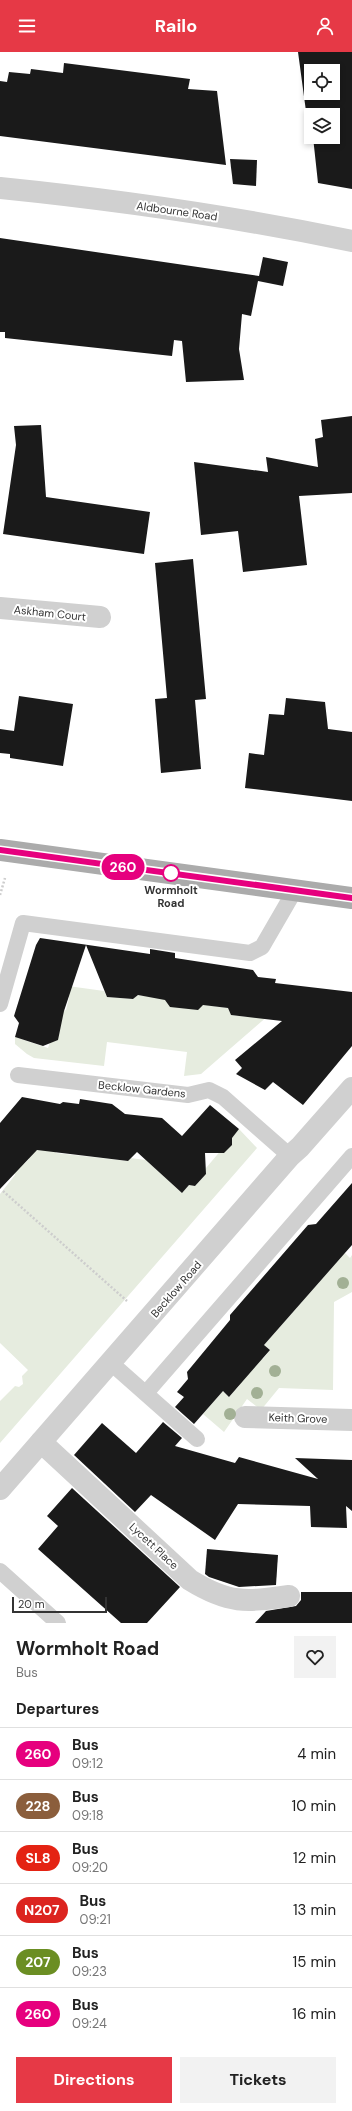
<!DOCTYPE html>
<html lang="en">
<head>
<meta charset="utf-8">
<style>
	:root { --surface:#fff; --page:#f2f2f2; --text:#222; --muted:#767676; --line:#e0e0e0; --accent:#e63946 }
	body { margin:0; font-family:"DM Sans",sans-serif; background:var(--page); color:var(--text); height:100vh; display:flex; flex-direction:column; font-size:15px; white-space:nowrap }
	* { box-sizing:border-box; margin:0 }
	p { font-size:13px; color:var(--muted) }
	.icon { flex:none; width:22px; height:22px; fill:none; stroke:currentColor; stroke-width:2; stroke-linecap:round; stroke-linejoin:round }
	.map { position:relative; height:1571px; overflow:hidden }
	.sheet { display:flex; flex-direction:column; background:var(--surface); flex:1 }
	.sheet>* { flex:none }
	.badge { padding:0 8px; border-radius:13px; font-size:14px; line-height:26px }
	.buttons { position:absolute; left:304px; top:12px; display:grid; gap:8px }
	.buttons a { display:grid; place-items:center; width:36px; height:36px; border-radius:0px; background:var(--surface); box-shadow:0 2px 6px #0003; font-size:20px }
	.scale { position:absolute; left:12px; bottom:10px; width:95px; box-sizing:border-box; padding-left:4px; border:2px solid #333; border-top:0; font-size:11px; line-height:14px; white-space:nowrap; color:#333; -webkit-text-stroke:3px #fff; paint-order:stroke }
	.map>.badge { position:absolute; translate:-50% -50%; box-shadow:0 0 0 2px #fff }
	h2 { padding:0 16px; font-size:15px; line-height:36px }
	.round { display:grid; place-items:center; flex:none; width:42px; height:42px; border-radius:0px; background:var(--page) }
	.head { display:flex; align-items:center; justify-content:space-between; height:68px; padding:0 16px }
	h1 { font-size:19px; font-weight:700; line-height:30px }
	.action { display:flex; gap:8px; margin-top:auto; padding:8px 16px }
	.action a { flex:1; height:46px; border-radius:0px; background:var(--accent); color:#fff; font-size:16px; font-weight:700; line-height:46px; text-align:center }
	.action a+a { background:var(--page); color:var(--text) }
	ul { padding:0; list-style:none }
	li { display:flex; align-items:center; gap:12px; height:52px; padding:0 16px; border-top:1px solid var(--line) }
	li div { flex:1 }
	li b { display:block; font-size:15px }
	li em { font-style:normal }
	li .badge { min-width:44px; font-weight:700; text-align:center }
	header { display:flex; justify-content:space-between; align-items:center; height:52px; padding:0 16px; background:var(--accent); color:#fff; font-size:18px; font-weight:700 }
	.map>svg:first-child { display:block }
</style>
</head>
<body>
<header><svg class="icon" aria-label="menu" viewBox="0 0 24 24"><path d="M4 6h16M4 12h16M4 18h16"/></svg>Railo<svg class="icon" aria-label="person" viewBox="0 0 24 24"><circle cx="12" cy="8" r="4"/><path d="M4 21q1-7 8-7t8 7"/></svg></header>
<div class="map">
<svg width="352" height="1571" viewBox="0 0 352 1571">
	<rect width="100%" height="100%" fill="#fff"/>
	<g fill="#e6ecdf">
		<path d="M68 934 104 939 107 945 133 947 138 943 228 956 231 963 248 965 269 963 201 1022 184 1024 187 1000 107 990 104 1014 34 1006 27 1002 15 992V985L48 996 60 960 66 958 69 946 66 939Z"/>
		<path d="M239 1077 257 1096 0 1391V1349L15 1334 19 1335 23 1332 22 1324 28 1318 0 1291V1142L15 1123 14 1119 20 1112H24L29 1107 28 1102 36 1093 54 1095 56 1101 128 1109 130 1106 146 1108 182 1141 189 1133 195 1134 206 1122V1116Z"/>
		<path d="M345 1201 350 1206 352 1203V1240L334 1250 333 1338 279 1336 261 1358 247 1347 224 1380 203 1362 223 1339 229 1345 239 1334 256 1302 263 1307 270 1298 264 1293Z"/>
	</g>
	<g fill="#1a1a1a" fill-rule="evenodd">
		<path d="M298 0H352V137L318 131 313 85H333V63H311V74H308ZM311 19H333V41H311Z"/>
		<path d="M64 11 190 27 188 37 217 39 226 113 0 84V29L7 30 9 20 30 22 31 17 63 21Z"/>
		<path d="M230 107 257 108 256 134 233 132Z"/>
		<path d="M0 186 259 224 263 205 288 210 283 234 258 229 251 264 242 262 239 297 244 328 186 330 182 289 174 288 172 304 5 286V280H0Z"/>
		<path d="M352 364V441L299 444 307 513 243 520 238 479 201 483 194 410 268 420 266 405 318 415 315 387 323 385 321 368Z"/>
		<path d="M41 373 46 445 150 460 144 502 3 482 16 393 14 374Z"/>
		<path d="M193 507 206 647 195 648 201 717 161 721 155 647 167 646 155 511Z"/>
		<path d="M19 644 73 652 63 714 10 706V702L0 701V677L14 679Z"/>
		<path d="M286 646 325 650 328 677 352 680V749L245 736 249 701 264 703 269 662 284 663Z"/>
		<path d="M40 886 150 902V897L175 901V906L253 918 258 925 276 927 275 931 352 940V994L303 1053 273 1030 265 1038 236 1022 242 1016 235 1008 282 969 231 963 228 956 203 953 198 958 170 955 165 948 138 943 133 947 107 945 86 893 64 959 58 988 43 994 15 985 19 971 14 964 36 893Z"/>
		<path d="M22 1045 60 1052 63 1050 79 1052 80 1047 112 1052 125 1062 162 1066 182 1084 210 1053 239 1077 232 1086V1093L224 1101H205L206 1122 195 1134 189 1133 182 1141 137 1100 128 1109 37 1098 0 1137V1071Z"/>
		<path d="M352 1131V1193L264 1293 270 1298 229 1345 223 1339 194 1372 175 1355 184 1345 177 1340 188 1327 187 1320 230 1268V1263L308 1173 316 1172Z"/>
		<path d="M163 1370 182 1386 175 1394 235 1411 239 1405 318 1427 295 1406 352 1408V1459L346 1454 347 1476 311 1475 310 1454 238 1452 215 1488 151 1443 135 1460 74 1403 102 1371 136 1401Z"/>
		<path d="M72 1436 180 1535 147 1571H121L38 1497 58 1474 47 1464Z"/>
		<path d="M207 1497 278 1503 276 1533 239 1535 209 1525 205 1522Z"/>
		<path d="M301 1540H352V1571H255L266 1559 296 1554 301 1548Z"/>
	</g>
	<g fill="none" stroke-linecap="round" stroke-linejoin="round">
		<g stroke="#cdcdcd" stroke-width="2.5" stroke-dasharray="2 2" stroke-linecap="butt">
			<path d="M0 843 5 826"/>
			<path d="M3 1139 127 1249"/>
		</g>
		<g stroke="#d0d0d0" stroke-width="16">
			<path d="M0 952 23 871 250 901 262 895 295 838"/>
			<path d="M18 1023 188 1043 209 1038 223 1045 290 1104"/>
			<path d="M111 1311 197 1387"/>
			<path d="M146 1341 352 1104"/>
			<path d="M0 1519 58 1571"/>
		</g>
		<g stroke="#d0d0d0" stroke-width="22">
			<path d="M0 136C118 148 236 165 352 189"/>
			<path d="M0 556 100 565"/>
			<path d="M245 1365 352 1368"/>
			<path d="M41 1390 190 1528C229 1552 245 1550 289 1544"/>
			<path d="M0 1437 290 1104 300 1095 352 1036"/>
		</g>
		<path stroke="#ababab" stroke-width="22" d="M0 798 352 846"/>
	</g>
	<g fill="#a2b095">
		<circle cx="343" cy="1231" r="6"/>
		<circle cx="275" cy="1319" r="6"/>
		<circle cx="257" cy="1341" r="6"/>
		<circle cx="230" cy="1362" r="6"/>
	</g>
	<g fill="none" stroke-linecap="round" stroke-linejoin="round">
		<defs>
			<path id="line" d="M0 798 352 846"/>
		</defs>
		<use href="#line" stroke="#fff" stroke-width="9"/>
		<use href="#line" stroke="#e6007e" stroke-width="6"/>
	</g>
	<circle fill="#fff" stroke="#e6007e" stroke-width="2" cx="171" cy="821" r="8"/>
	<g text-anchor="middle" stroke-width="4" stroke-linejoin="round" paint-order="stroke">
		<g font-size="11" fill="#333" stroke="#fff">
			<text transform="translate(177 159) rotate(8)" y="4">Aldbourne Road</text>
			<text transform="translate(50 561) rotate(6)" y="4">Askham Court</text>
			<text transform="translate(142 1037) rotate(6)" y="4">Becklow Gardens</text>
			<text transform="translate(176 1237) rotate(-49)" y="4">Becklow Road</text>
			<text transform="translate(298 1366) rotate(2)" y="4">Keith Grove</text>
			<text transform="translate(154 1494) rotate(43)" y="4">Lycett Place</text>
		</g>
		<g font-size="11" font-weight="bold" fill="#333" stroke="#fff">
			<text x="171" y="842">Wormholt<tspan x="171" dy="13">Road</tspan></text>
		</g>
	</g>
</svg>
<div class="buttons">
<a><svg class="icon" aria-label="locate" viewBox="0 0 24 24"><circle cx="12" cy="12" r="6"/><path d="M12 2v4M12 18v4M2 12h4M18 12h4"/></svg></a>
<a><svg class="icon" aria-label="layers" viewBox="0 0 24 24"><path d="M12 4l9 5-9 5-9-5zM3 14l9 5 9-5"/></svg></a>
</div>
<div class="scale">20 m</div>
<b class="badge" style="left:123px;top:815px;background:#e6007e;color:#fff">260</b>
</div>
<section class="sheet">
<div class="head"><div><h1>Wormholt Road</h1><p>Bus</p></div><a class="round"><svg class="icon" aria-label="heart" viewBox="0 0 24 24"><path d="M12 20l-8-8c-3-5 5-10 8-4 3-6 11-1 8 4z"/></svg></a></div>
<h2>Departures</h2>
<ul>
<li><span class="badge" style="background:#e6007e;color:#fff">260</span><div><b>Bus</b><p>09:12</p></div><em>4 min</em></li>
<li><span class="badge" style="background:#8b5e3c;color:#fff">228</span><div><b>Bus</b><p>09:18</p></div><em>10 min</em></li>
<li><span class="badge" style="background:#e42313;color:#fff">SL8</span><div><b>Bus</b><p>09:20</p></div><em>12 min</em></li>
<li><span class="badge" style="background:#dc241f;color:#fff">N207</span><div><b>Bus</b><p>09:21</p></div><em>13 min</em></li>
<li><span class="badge" style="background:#6b8e23;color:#fff">207</span><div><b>Bus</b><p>09:23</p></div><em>15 min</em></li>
<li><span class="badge" style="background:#e6007e;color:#fff">260</span><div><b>Bus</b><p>09:24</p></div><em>16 min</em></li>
</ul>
<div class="action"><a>Directions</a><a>Tickets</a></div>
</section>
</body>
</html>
